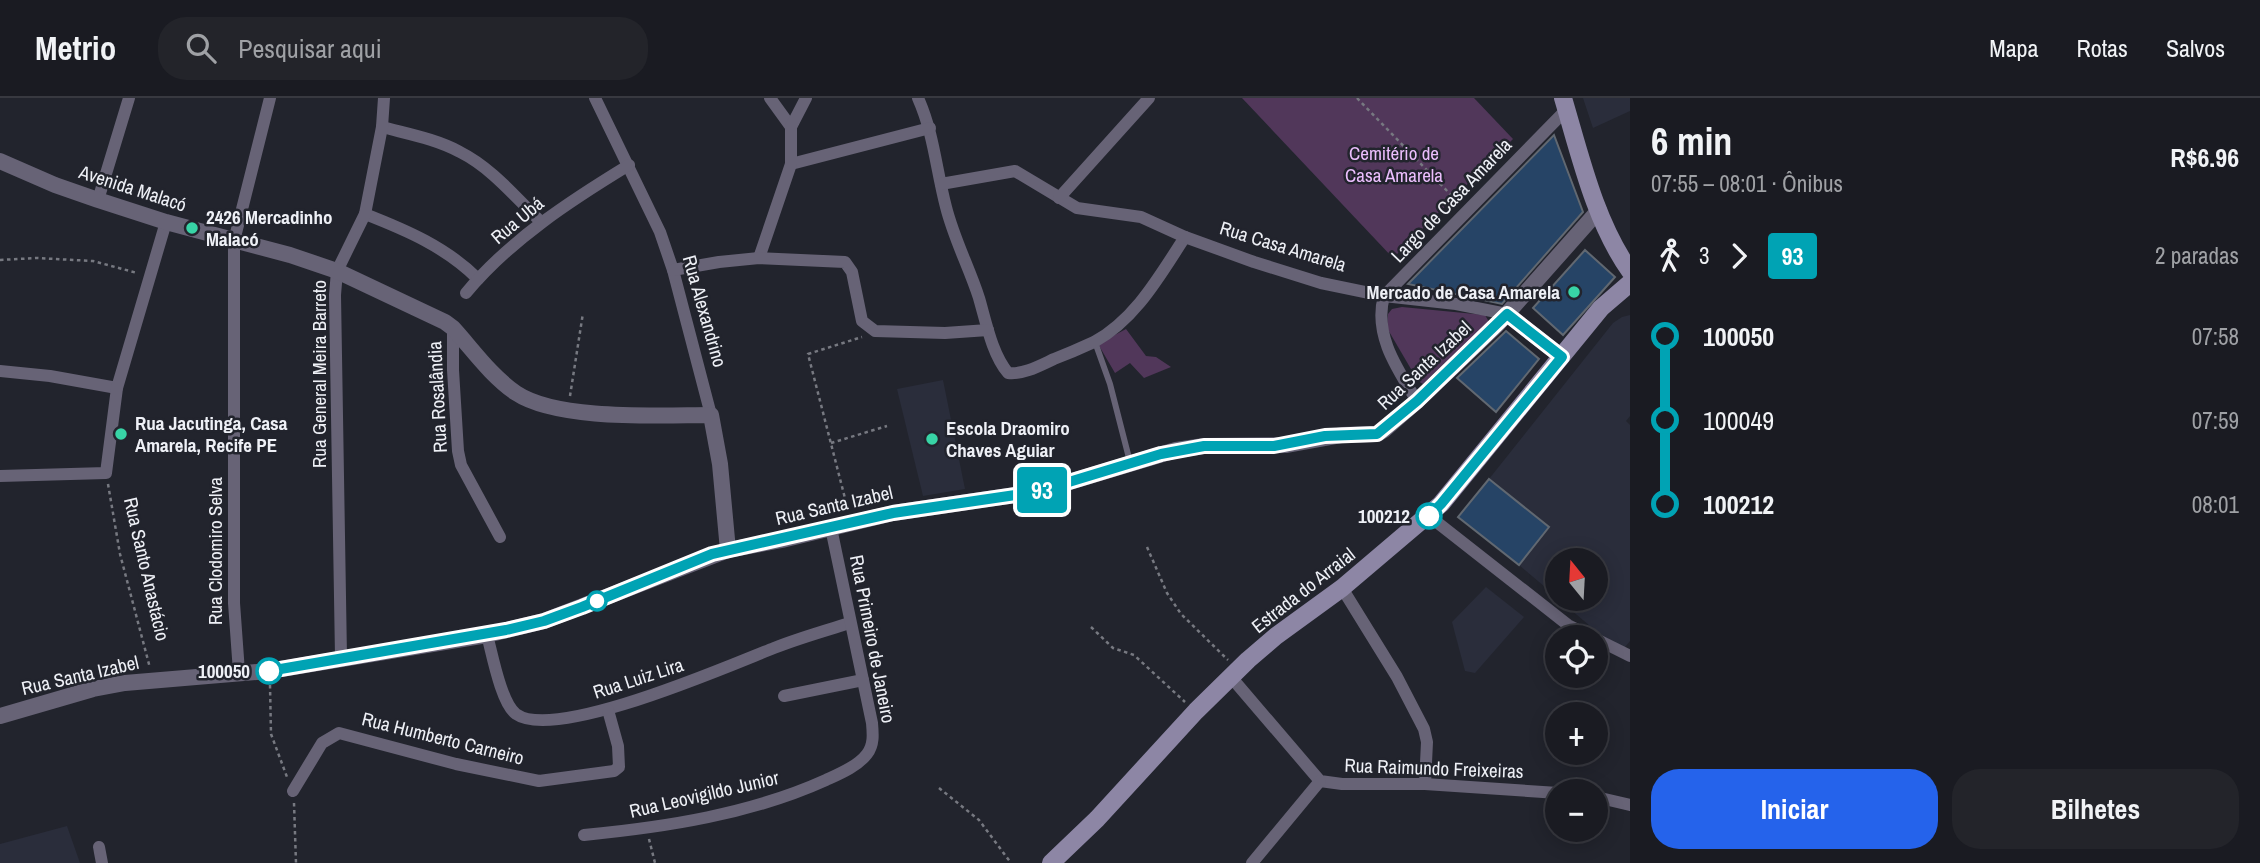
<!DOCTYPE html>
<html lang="pt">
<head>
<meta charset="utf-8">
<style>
	:root { --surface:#1a1b22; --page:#23242a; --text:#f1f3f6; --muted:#9fa1a5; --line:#383940; --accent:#2563eb }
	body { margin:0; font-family:"Archivo Narrow",sans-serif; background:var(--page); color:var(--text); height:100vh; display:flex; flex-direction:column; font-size:26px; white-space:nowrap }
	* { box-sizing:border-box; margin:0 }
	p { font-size:23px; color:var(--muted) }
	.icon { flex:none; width:38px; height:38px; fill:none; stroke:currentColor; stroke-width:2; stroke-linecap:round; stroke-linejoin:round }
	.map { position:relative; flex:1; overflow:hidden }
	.drawer { display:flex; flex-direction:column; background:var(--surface); width:630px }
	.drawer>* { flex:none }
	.badge { padding:0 14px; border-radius:5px; font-size:24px; line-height:46px }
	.needle { width:46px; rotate:342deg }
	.controls { position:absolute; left:1545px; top:450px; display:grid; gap:14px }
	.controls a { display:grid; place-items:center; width:63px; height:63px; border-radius:50%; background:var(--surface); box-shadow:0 4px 18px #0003,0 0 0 2px var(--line); font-size:35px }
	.map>.badge { position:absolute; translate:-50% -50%; box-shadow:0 0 0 4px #fff }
	.legs { display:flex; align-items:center; gap:10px; height:77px; padding:0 21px; font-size:23px }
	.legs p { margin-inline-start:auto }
	.headline { display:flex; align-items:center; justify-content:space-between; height:119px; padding:0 21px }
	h1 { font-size:38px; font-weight:800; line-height:52px }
	.primary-button { display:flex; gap:14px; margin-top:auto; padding:14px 21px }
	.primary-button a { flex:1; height:80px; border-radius:28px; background:var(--accent); color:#fff; font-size:28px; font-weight:800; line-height:80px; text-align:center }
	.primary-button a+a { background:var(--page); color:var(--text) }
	ul { padding:0 21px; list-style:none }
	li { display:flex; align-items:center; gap:24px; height:84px; font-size:26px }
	li i { display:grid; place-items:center; width:10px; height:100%; margin:0 9px; background:currentColor }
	li i::after { content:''; width:18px; height:18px; margin:-9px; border:5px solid; border-radius:50%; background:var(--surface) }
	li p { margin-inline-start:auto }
	li:first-child i { background:linear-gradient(#0000 50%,currentColor 0) }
	li:last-child i { background:linear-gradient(currentColor 50%,#0000 0) }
	header { display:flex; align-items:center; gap:42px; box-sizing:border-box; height:98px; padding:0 35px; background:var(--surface); border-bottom:2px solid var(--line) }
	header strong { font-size:33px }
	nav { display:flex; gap:38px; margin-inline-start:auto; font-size:24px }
	.search { width:490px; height:63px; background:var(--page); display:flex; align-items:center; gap:18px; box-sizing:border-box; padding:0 24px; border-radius:28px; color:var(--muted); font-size:26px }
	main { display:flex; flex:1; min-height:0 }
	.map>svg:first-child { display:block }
</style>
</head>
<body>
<header>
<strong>Metrio</strong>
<div class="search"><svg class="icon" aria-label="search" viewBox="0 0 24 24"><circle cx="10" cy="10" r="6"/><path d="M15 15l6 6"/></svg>Pesquisar aqui</div>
<nav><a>Mapa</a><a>Rotas</a><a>Salvos</a></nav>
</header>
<main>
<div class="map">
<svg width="1630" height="765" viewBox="0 0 1630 765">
	<rect width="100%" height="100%" fill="#22242d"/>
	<g fill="#2a2d3b">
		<path d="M1583 0H1630V13L1593 30Z"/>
		<path d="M1630 217V318L1626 323 1630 327V543L1621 554 1558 501 1596 500V462H1558V500L1519 467 1549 429 1489 381 1613 225 1622 219Z"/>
		<path d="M943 282 965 391 923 398 897 291Z"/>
		<path d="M1486 489 1524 519 1475 575 1465 573 1452 524Z"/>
		<path d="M67 728 80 765H0V746Z"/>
	</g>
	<g fill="#51375a">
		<path d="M1242 0H1474L1513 41 1393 160Z"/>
		<path d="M1402 209 1485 217 1489 224 1423 286 1418 283 1387 230 1388 216 1392 211Z"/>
		<path d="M1126 231 1146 258 1156 259 1171 269 1144 280 1130 265 1115 275 1098 246Z"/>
	</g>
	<g fill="#264466" stroke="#616871" stroke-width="2">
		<path d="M1554 37 1583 114 1502 206 1408 186Z"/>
		<path d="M1585 152 1615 179 1563 237 1533 210Z"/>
		<path d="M1506 233 1539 261 1496 314 1457 280Z"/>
		<path d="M1489 381 1549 429 1519 467 1458 419Z"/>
	</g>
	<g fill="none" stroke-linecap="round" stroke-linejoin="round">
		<g stroke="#777981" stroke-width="2.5" stroke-dasharray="3.5 3.5" stroke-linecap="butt">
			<path d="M1357 0 1451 97"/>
			<path d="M0 162 37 160 93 163 137 175"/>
			<path d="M570 298 583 215"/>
			<path d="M831 345 887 328"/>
			<path d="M108 386 120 456 150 570"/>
			<path d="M848 412 808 256 862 239"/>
			<path d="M1147 449 1167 495 1181 516 1228 562"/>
			<path d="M1091 529 1113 550 1134 557 1185 604"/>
			<path d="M270 587 271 636 287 679"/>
			<path d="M939 690 979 722 1011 765"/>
			<path d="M294 705 296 765"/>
			<path d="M649 741 655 765"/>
		</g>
		<path stroke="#676376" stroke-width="6" d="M1095 244 1110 286 1130 364"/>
		<g stroke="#676376" stroke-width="12">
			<path d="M595 0 660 134 673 172 711 317"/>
			<path d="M770 0 791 29"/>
			<path d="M918 0C934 36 936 71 946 109 954 141 969 169 979 200 986 224 992 256 1008 275 1023 277 1041 267 1054 261 1067 256 1081 250 1094 244 1136 221 1160 177 1185 139"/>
			<path d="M382 29C408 36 436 41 460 54 492 70 516 100 541 124"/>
			<path d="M791 66 930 30"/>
			<path d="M941 86 1015 73 1077 110 1141 119 1185 139 1254 164 1321 185 1384 198 1456 206 1507 216"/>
			<path d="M1059 100 1149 0"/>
			<path d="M98 102 129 0"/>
			<path d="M365 116C406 132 446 149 478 181"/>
			<path d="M759 160 791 66V29L806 0"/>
			<path d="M673 172 719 164 759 160 845 164 852 174 862 223 875 233 945 235 988 232"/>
			<path d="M466 195C510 142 570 103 629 67"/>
			<path d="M453 230V272L458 353 461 367 500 439"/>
			<path d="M0 273 50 278 117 290"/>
			<path d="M1417 303C1398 272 1373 237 1384 198L1567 11"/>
			<path d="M0 378 106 375 117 290 166 124"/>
			<path d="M1429 418 1568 527 1592 539"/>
			<path d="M1342 490 1397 579 1424 631 1427 644 1425 686"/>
			<path d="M487 537C492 555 501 605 516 616 555 644 728 568 774 550 799 540 824 533 850 525"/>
			<path d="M1596 541 1630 558"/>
			<path d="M341 559 335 197 337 173 365 116 382 29 384 0"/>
			<path d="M239 574 234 505V143L270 0"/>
			<path d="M1231 579 1320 683 1342 686H1425L1558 695"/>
			<path d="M784 598 863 582"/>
			<path d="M293 693 322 645 339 635 456 666 539 683 614 673 619 669 618 648 608 612"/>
			<path d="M1596 699 1630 707"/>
			<path d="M584 737C666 729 751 716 826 682 839 676 858 668 867 656 874 647 873 636 872 625L831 430"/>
			<path d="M99 749 102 765"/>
			<path d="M1252 765 1320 683"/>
		</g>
		<g stroke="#676376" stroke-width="16">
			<path d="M0 63 55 87 98 102 166 124 290 157 337 173 445 224 453 230C473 252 491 278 516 295 558 323 660 317 711 317L720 366 728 452"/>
			<path d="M1507 216 1562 259"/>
			<path d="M0 618 93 591 125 585 269 573 487 537 544 523 728 452 782 442 893 415 1036 394 1176 352 1204 348 1287 347 1342 337 1377 336 1384 332 1417 303 1497 227 1599 112"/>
		</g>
		<g stroke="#8d86a5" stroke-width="18">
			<path d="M1563 0C1580 57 1595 124 1630 173"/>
			<path d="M1051 765 1097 721 1196 613 1248 562 1276 538 1342 490 1441 406 1601 210 1630 185"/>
		</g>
	</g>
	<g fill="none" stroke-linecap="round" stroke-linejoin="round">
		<defs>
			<path id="line-1" d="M269 573 506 532 544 523 582 509 712 456 893 415 1036 394 1161 356 1204 348H1274L1325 338 1377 336 1417 303 1507 216 1562 259 1441 406 1429 418"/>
		</defs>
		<use href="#line-1" stroke="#fff" stroke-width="16"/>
		<use href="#line-1" stroke="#00a3b4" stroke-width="10"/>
	</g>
	<g fill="#38d4a6" stroke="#22242d" stroke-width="2.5">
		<circle cx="192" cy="130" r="7"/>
		<circle cx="1574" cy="194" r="7"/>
		<circle cx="121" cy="336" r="7"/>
		<circle cx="932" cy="341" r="7"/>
	</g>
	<g fill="#fff" stroke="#00a3b4" stroke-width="3.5">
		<circle cx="1429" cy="418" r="12"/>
		<circle cx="597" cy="503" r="9"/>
		<circle cx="269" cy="573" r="12"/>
	</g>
	<g text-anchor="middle" stroke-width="5" stroke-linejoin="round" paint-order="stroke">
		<g font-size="19" fill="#ebbefd" stroke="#22242d">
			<text x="1394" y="62">Cemitério de<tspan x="1394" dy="22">Casa Amarela</tspan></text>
		</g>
		<g font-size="19" fill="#eef0f6" stroke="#22242d">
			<text transform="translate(133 90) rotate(18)" y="7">Avenida Malacó</text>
			<text transform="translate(1451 102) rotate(-46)" y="7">Largo de Casa Amarela</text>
			<text transform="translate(517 122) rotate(-40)" y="7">Rua Ubá</text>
			<text transform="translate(1283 148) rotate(17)" y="7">Rua Casa Amarela</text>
			<text transform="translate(705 213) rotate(74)" y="7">Rua Alexandrino</text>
			<text transform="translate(1424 267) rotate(-43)" y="7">Rua Santa Izabel</text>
			<text transform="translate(319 276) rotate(-90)" y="7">Rua General Meira Barreto</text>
			<text transform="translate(437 299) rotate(-93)" y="7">Rua Rosalândia</text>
			<text transform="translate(834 407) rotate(-13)" y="7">Rua Santa Izabel</text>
			<text transform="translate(215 453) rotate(-90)" y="7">Rua Clodomiro Selva</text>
			<text transform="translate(147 471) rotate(77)" y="7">Rua Santo Anastácio</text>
			<text transform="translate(1303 492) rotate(-38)" y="7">Estrada do Arraial</text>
			<text transform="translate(873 541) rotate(79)" y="7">Rua Primeiro de Janeiro</text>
			<text transform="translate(80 577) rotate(-13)" y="7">Rua Santa Izabel</text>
			<text transform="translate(638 580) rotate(-18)" y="7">Rua Luiz Lira</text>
			<text transform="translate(443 640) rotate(14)" y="7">Rua Humberto Carneiro</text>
			<text transform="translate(1434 670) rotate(2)" y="7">Rua Raimundo Freixeiras</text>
			<text transform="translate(704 696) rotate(-13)" y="7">Rua Leovigildo Junior</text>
		</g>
		<g font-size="19" font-weight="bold" fill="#eef0f6" stroke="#22242d" text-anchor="start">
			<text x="206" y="126">2426 Mercadinho<tspan x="206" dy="22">Malacó</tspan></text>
			<text x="1560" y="201" text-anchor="end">Mercado de Casa Amarela</text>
			<text x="135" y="332">Rua Jacutinga, Casa<tspan x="135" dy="22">Amarela, Recife PE</tspan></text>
			<text x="946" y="337">Escola Draomiro<tspan x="946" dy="22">Chaves Aguiar</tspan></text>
		</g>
		<g font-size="19" font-weight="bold" fill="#eef0f6" stroke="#22242d" text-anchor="end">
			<text x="1410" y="425">100212</text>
			<text x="250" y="580">100050</text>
		</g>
	</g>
</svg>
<div class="controls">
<a><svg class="needle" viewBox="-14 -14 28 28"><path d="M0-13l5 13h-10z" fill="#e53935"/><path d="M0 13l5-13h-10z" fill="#9fa1a5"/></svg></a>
<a><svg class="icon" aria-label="locate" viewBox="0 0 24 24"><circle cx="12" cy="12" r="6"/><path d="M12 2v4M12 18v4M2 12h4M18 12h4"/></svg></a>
<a>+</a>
<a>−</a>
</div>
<b class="badge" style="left:1042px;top:392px;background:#00a3b4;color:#fff">93</b>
</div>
<section class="drawer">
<div class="headline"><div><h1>6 min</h1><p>07:55 – 08:01 · Ônibus</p></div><b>R$6.96</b></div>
<div class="legs"><svg class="icon" aria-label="walk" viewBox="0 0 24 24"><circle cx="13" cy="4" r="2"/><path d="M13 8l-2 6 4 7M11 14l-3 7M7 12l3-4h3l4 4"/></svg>3<svg class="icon" aria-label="forward" viewBox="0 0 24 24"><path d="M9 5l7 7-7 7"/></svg><b class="badge" style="background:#00a3b4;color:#fff">93</b><p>2 paradas</p></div>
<ul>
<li><i style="color:#00a3b4"></i><b>100050</b><p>07:58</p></li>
<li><i style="color:#00a3b4"></i><span>100049</span><p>07:59</p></li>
<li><i style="color:#00a3b4"></i><b>100212</b><p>08:01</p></li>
</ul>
<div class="primary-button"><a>Iniciar</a><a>Bilhetes</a></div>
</section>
</main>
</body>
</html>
